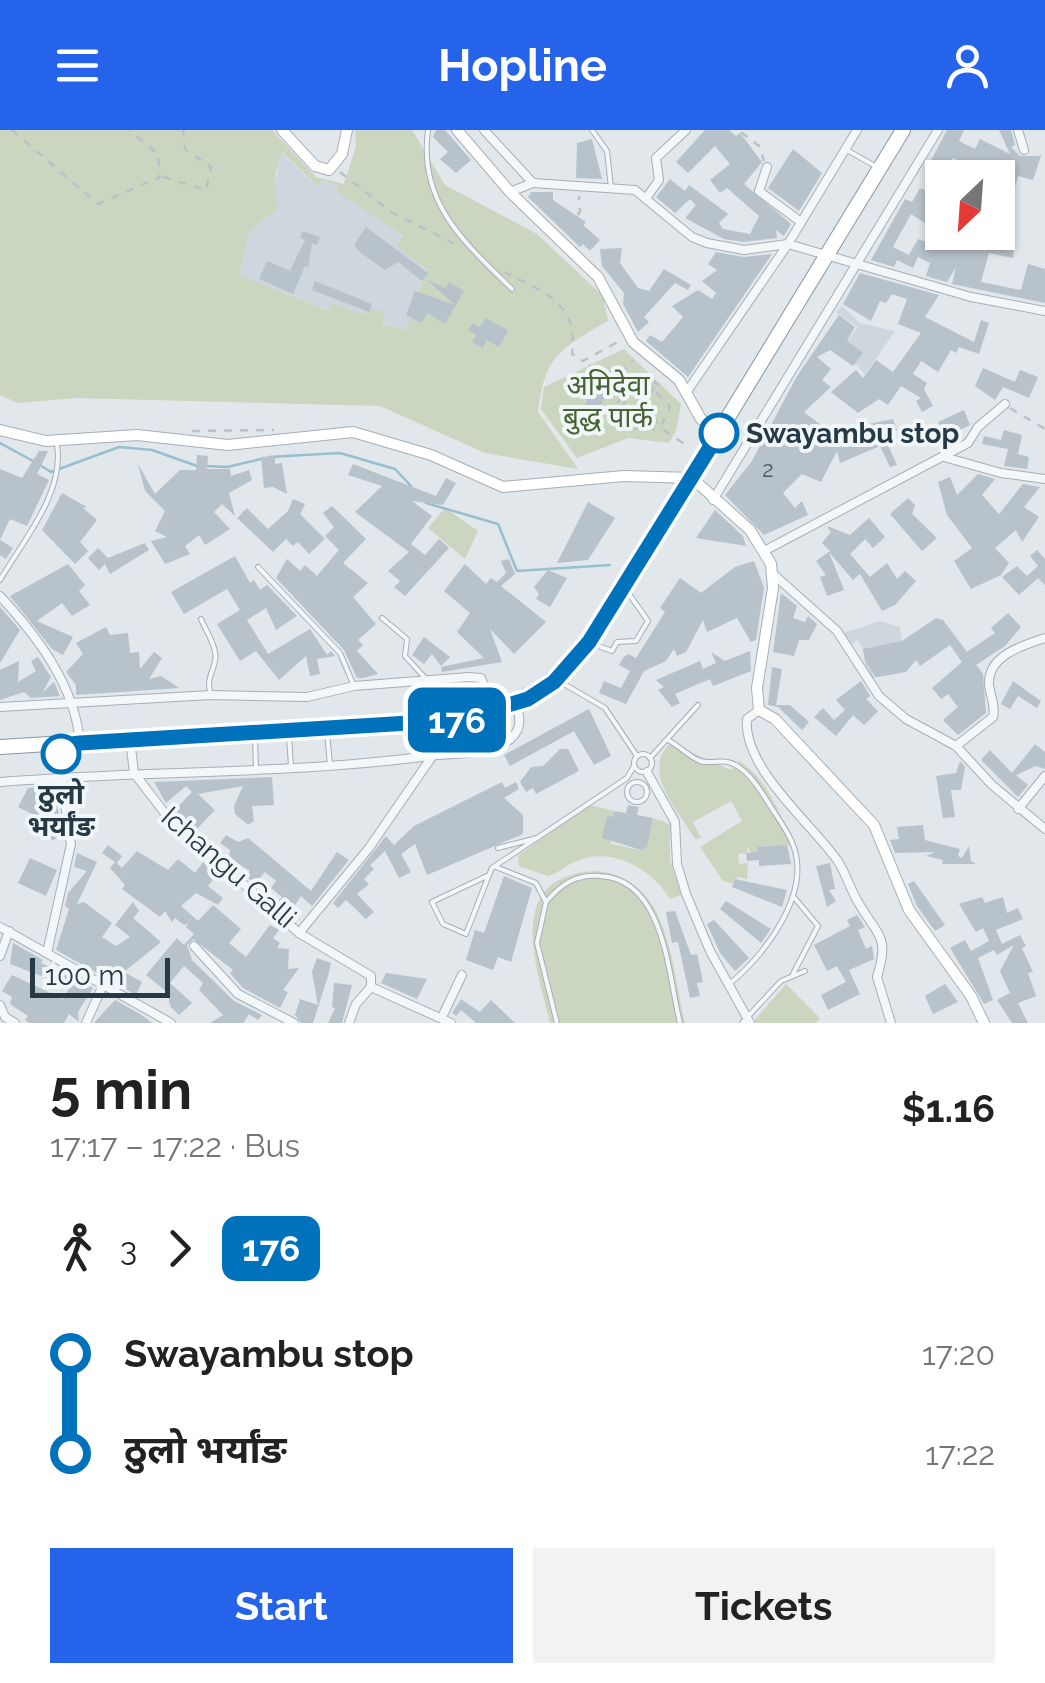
<!DOCTYPE html>
<html lang="en">
<head>
<meta charset="utf-8">
<style>
	:root { --surface:#fff; --page:#f2f2f2; --text:#222; --muted:#767676; --accent:#2563eb }
	body { margin:0; font-family:Raleway,"Noto Sans Devanagari",sans-serif; background:var(--page); color:var(--text); height:100vh; display:flex; flex-direction:column; font-size:38px; white-space:nowrap }
	* { box-sizing:border-box; margin:0 }
	p { font-size:32px; color:var(--muted) }
	.icon { flex:none; width:55px; height:55px; fill:none; stroke:currentColor; stroke-width:2; stroke-linecap:round; stroke-linejoin:round }
	.map { position:relative; height:893px; overflow:hidden }
	.drawer { display:flex; flex-direction:column; background:var(--surface); flex:1 }
	.drawer>* { flex:none }
	.badge { padding:0 20px; border-radius:15px; font-size:35px; line-height:65px }
	.needle { width:65px; rotate:205deg }
	.fabs { position:absolute; left:925px; top:30px; display:grid; gap:20px }
	.fabs a { display:grid; place-items:center; width:90px; height:90px; border-radius:0px; background:var(--surface); box-shadow:0 2px 8px #0004; font-size:50px }
	.scale { position:absolute; left:30px; bottom:25px; width:140px; box-sizing:border-box; padding-left:10px; border:5px solid #273945; border-top:0; font-size:28px; line-height:35px; white-space:nowrap; color:#273945; -webkit-text-stroke:8px #f1f6f8; paint-order:stroke }
	.map>.badge { position:absolute; translate:-50% -50%; box-shadow:0 0 0 5px #fff }
	.legs { display:flex; align-items:center; gap:15px; height:110px; padding:0 50px; font-size:32px }
	.legs p { margin-inline-start:auto }
	.overview { display:flex; align-items:center; justify-content:space-between; height:170px; padding:0 50px }
	h1 { font-size:55px; font-weight:700; line-height:75px }
	.action { display:flex; gap:20px; margin-top:auto; padding:20px 50px }
	.action a { flex:1; height:115px; border-radius:0px; background:var(--accent); color:#fff; font-size:40px; font-weight:700; line-height:115px; text-align:center }
	.action a+a { background:var(--page); color:var(--text) }
	ul { padding:0 50px; list-style:none }
	li { display:flex; align-items:center; gap:35px; height:100px; font-size:38px }
	li i { display:grid; place-items:center; width:15px; height:100%; margin:0 12px; background:currentColor }
	li i::after { content:''; width:25px; height:25px; margin:-12px; border:8px solid; border-radius:50%; background:var(--surface) }
	li p { margin-inline-start:auto }
	li:first-child i { background:linear-gradient(#0000 50%,currentColor 0) }
	li:last-child i { background:linear-gradient(currentColor 50%,#0000 0) }
	header { display:flex; justify-content:space-between; align-items:center; height:130px; padding:0 50px; background:var(--accent); color:#fff; font-size:45px; font-weight:700 }
	.map>svg:first-child { display:block }
</style>
</head>
<body>
<header><svg class="icon" aria-label="menu" viewBox="0 0 24 24"><path d="M4 6h16M4 12h16M4 18h16"/></svg>Hopline<svg class="icon" aria-label="person" viewBox="0 0 24 24"><circle cx="12" cy="8" r="4"/><path d="M4 21q1-7 8-7t8 7"/></svg></header>
<div class="map">
<svg width="1045" height="893" viewBox="0 0 1045 893">
	<rect width="100%" height="100%" fill="#e1e7eb"/>
	<g fill="#cfd7de">
		<path d="M281 22 311 51 318 56 321 50 338 55 403 107 396 116 427 138 406 201 382 193 385 183 366 185 332 174 329 180 238 145 249 102 268 86Z"/>
		<path d="M842 176 860 193 895 201 865 244 841 219 858 197 836 182Z"/>
		<path d="M880 491 900 497 906 542 868 549 863 519 858 510 850 514 844 503Z"/>
	</g>
	<g fill="#cbd6c1" fill-rule="evenodd">
		<path d="M0 0H272L316 47 344 54 356 16 355 0H412L445 55 537 104 603 166 608 191C560 219 545 225 538 282L578 339 485 323 380 276 76 268 18 273 0 265ZM282 22 318 57 322 50 338 55 336 61 403 106 396 116 427 139 406 200 382 194 385 182 368 178 365 185 332 173 328 180 239 145 249 102 277 79 275 45Z"/>
		<path d="M624 219 681 274 676 301 669 313 628 308 577 328 541 279 544 257Z"/>
		<path d="M445 378 478 401 465 429 428 398Z"/>
		<path d="M670 613 731 640 739 631C767 647 782 690 795 715L759 717 758 723 752 724 747 717V723L738 724 739 734 748 733 747 749 737 747 735 754 723 751 700 717 742 691 731 671 693 692 701 708 695 709C678 680 641 643 670 613Z"/>
		<path d="M588 675 615 681 613 687H607L603 708 611 709V714L640 720 653 688 670 694V730L681 765 670 769C652 739 612 716 577 731 566 735 559 743 548 746L519 736 518 726Z"/>
		<path d="M595 741C670 746 671 835 685 893H550C537 838 502 746 595 741Z"/>
		<path d="M786 854 820 888 816 893H752Z"/>
	</g>
	<g fill="none" stroke-linecap="round" stroke-linejoin="round">
		<g stroke="#98bfcf" stroke-width="2.5">
			<path d="M0 313 33 331"/>
			<path d="M269 327 340 323 395 339 411 356"/>
			<path d="M40 335 51 342 119 317 152 320 197 336"/>
			<path d="M205 336 227 337 261 329"/>
			<path d="M426 373 498 394 517 441 610 435"/>
		</g>
	</g>
	<g fill="#b8c2ca" fill-rule="evenodd">
		<path d="M436 0H445L471 30 456 43 440 29 448 22 433 7Z"/>
		<path d="M705 0H729L736 6 740 3 762 32 744 54 791 94 784 106 776 100 777 108 744 112 724 109 685 88 696 75 690 69 675 83 656 67 670 49 685 61 689 55 728 84 719 93 723 99 750 104 759 86 727 58 720 63 710 50 730 34 715 16 688 43 676 32Z"/>
		<path d="M947 0H964L959 11 975 19 980 9 1010 24 999 0H1011L1015 15 1011 17 1020 26H1041L1033 50 1018 46 1005 93 998 91V48L980 44 965 48 960 45 966 34 953 28 942 45 928 36Z"/>
		<path d="M592 9 602 49 576 48 577 13Z"/>
		<path d="M793 19 822 43 799 81 768 58Z"/>
		<path d="M920 58 942 67V102H972L970 109 990 108 1004 114V109L1015 110 1013 128 989 123 981 152 1021 160 1028 134 1045 139V173L952 154 956 137 947 152 932 148 926 146 930 133 918 127 913 138 897 130 894 137 871 130 905 69 912 72ZM911 84 933 98 926 112 918 109 909 125 893 117Z"/>
		<path d="M531 62H553V70L586 92 583 95 600 110 590 121 583 114 580 117 528 67Z"/>
		<path d="M366 97 428 143 422 151 398 132 385 140 361 123 354 115Z"/>
		<path d="M302 101 320 107 317 115 312 113 308 138 305 136 293 164 259 149 267 131 290 141 305 110 300 108Z"/>
		<path d="M622 118 620 133 638 158 649 161 664 139 691 155 688 160 675 153 644 187 649 192 638 202 623 174 624 163 602 136 600 119Z"/>
		<path d="M716 122 744 127 772 124 688 247 646 211 650 205 662 212 683 187 672 176 698 160 712 169 716 163 702 151 717 140 708 134Z"/>
		<path d="M860 143 939 165 925 187 974 212 981 190 989 193 979 224 959 217 956 223 951 220 938 242 921 231 913 244 927 253 924 259 933 276 922 282 916 271 921 268 901 256 888 275 879 269 858 283 831 262 856 240 863 248 876 230 893 242 921 203 898 194 907 169 892 164 886 173 880 171 871 191 843 174Z"/>
		<path d="M427 150 445 158 449 152 464 161 445 194 427 183 422 193 406 185 415 161 455 175Z"/>
		<path d="M315 151 372 174 369 182 312 160Z"/>
		<path d="M839 185 855 197 847 211 863 223 853 236 830 220 817 227 831 239 822 250 831 257 804 282 830 302 893 289 897 300 883 304 897 335 890 337 880 316 840 333 837 321 821 352 802 344 783 363 795 378 802 371 808 385 764 405 725 365 752 331 797 246Z"/>
		<path d="M485 188 508 200 499 217 487 210 483 218 472 212 476 205 468 200 473 193 480 197Z"/>
		<path d="M983 238 1015 252 1020 240 1038 247 1029 268 1003 257 995 270 975 256Z"/>
		<path d="M593 257 607 262 590 301 582 304 576 294Z"/>
		<path d="M964 280 970 295 954 303 957 308 950 312 938 292Z"/>
		<path d="M1004 300 1022 305 1018 324 1029 327 1027 339 1004 336 1008 319 982 314 984 306 1001 310Z"/>
		<path d="M39 321H48L37 344 49 350 27 396 10 389 0 410 13 418 6 429 0 425V339L22 348Z"/>
		<path d="M197 325 208 326 207 339H230L231 346 249 340 252 350 229 363 235 386 222 374 214 382 230 399 205 415 199 405 185 416 190 424 165 434 151 411 167 407 155 401 165 381 145 361 138 334 155 364 180 340H196Z"/>
		<path d="M275 326V334L282 333 287 364 273 357 264 358 261 327Z"/>
		<path d="M353 334 436 366 446 348 456 353 443 375 412 371 432 386 411 414 425 425 439 409 449 418 405 466 394 457 400 451 388 441 409 422 355 382 382 356 348 345Z"/>
		<path d="M978 344 995 349 982 365 999 384 1023 354 1040 357 1024 377 1039 387 1022 412 1016 400 995 418 1009 433 1001 445 971 459 954 431 972 418 947 385 938 352 950 347 957 365Z"/>
		<path d="M62 363 87 377 83 378 97 390 80 412 88 421 75 434 42 400Z"/>
		<path d="M908 368 915 375 912 384 937 408 922 421 890 384Z"/>
		<path d="M293 369 305 374 300 384 325 409 309 424 298 412 293 416 286 409 273 422 237 388 247 378 268 399 288 381Z"/>
		<path d="M588 372 615 388 588 430 557 433Z"/>
		<path d="M332 376 366 409 343 433 368 453 353 467 376 494 358 510 363 515 357 521 378 544 363 548H357L344 520 276 448 287 429 300 441 305 435 317 446 339 420 325 406 334 397 323 383Z"/>
		<path d="M715 380 743 406 746 416 696 408Z"/>
		<path d="M869 388 885 407 873 418 865 409 850 424 870 447 887 433 897 449 905 441 916 451 895 475 882 481 860 444 853 450 829 422 844 460 827 466 820 447 826 445 816 431 830 421 822 413 831 402 827 396 850 405Z"/>
		<path d="M145 413 149 420 110 444 105 434 99 440 88 428 98 418 108 428Z"/>
		<path d="M1037 420 1045 429V455L1038 448 1019 465 1002 447 1017 436 1027 446 1038 436 1030 426Z"/>
		<path d="M235 426 250 453 254 450 260 460 267 455 297 486 276 500 266 478 247 490 268 524 310 499 327 525 331 521 335 526 317 529 320 544 310 546 306 526 279 550 256 521 240 531 217 494 240 480 227 459 184 484 171 462Z"/>
		<path d="M509 429 515 444 501 456 546 492 514 524 490 499 502 532 442 542 441 537 484 528 457 502 470 483 444 461 465 434 486 454 491 448 497 452 506 443 501 431Z"/>
		<path d="M754 431 764 458 756 510 751 512 737 488 707 502 703 490 686 522 677 526 674 519 666 531 644 541 626 574 599 563 604 551 621 558 630 541 619 535 623 528 628 524 636 528 665 482 660 478 680 448 701 463 735 437Z"/>
		<path d="M68 434 85 455 79 461 90 475 72 486 62 473 37 491 73 507 63 525 52 519 10 466Z"/>
		<path d="M548 440 567 448 550 477 536 469 539 464 534 457Z"/>
		<path d="M781 463 797 476 793 488 805 492 808 486 817 494 809 510H799L794 526 773 522Z"/>
		<path d="M0 477 20 500 0 533Z"/>
		<path d="M1008 483 1021 497 1005 516 976 535 983 544 986 583 958 605 943 590 958 577 948 564 941 569 932 558 962 532 950 515 920 536 916 530 906 542 876 547 865 531 863 519 902 511 936 488 943 490 967 522 995 503 991 498Z"/>
		<path d="M106 497 110 505 128 503 130 523 139 522 140 539 154 522 162 528 149 549 161 546 179 558 76 565V555L66 542 83 524 76 513Z"/>
		<path d="M424 507 450 527 441 536 432 524 424 534 412 525Z"/>
		<path d="M750 521 751 541 713 556 710 549 675 564 680 573 672 577 658 560 664 557 656 550 700 531 703 539 716 533 711 522 725 531Z"/>
		<path d="M38 527 51 547 42 563 54 552 60 566 31 568 24 562 0 570V540L19 531 18 552 36 541 31 531Z"/>
		<path d="M772 537 782 539 776 575H790L809 592 802 600 778 577 768 575Z"/>
		<path d="M861 551 870 566 866 569 878 581 864 595 853 585 836 606 814 587 823 578 834 590 845 580 836 570Z"/>
		<path d="M1013 551 1041 571 1037 578 1018 566 1010 579 1001 574Z"/>
		<path d="M589 579 611 626 594 635 574 601 510 636 504 625Z"/>
		<path d="M1035 614 1045 622V639L1036 636 1016 645 1028 655 1018 667 981 630 990 620 1012 643Z"/>
		<path d="M560 619H568L579 641 536 664 533 658 526 662 520 652 531 637 543 636Z"/>
		<path d="M960 631 965 637 961 660H951L955 687 943 688 936 646 956 643Z"/>
		<path d="M272 647 274 675 252 676 254 691 248 695 235 684 234 676 243 656 198 664 215 680 195 701 173 682 192 662 186 656 166 673 154 652Z"/>
		<path d="M502 652 505 658 516 652 519 659 504 668 523 685V704L427 745 415 714 401 724 411 742 399 748 385 721 370 735 374 739 364 749 369 754 357 764 374 782 366 789 346 770 338 778 333 773 386 706 394 715 414 696Z"/>
		<path d="M40 657 39 664 56 667 60 694 52 695 60 704 53 711 34 691 38 687 18 677 28 658Z"/>
		<path d="M628 675 639 677 637 685 653 688 647 717 641 720 602 708 607 686 613 687 615 681 626 683Z"/>
		<path d="M923 695 925 710 960 719 958 726 962 728 969 716 971 731 976 734H942L943 730 926 726 935 722 895 723 890 710 899 709 897 697Z"/>
		<path d="M226 705 238 712 248 708 311 761 337 722 349 730 312 776 301 766 289 784 277 773 282 767 271 758 276 751 265 742 255 754 246 746 250 741 229 728 230 720 220 713Z"/>
		<path d="M108 715 122 726 117 733 122 738 137 721 168 740 178 729 195 743 203 732 218 743 208 756 223 768 218 775 196 763 181 776 198 791 213 775 241 799 229 813 246 827 270 795 279 800 273 808 280 813 277 818 289 819 288 839 299 838 283 860 288 862 280 878 243 858 230 843 233 840 193 809 187 815 192 830 234 871 262 885 258 890 249 884 243 893H210L223 885 199 860 203 853 184 836 170 853 192 873 179 885 170 876 168 863 146 845 177 808 184 815 194 804 186 797 188 793 184 795 175 788 172 792 165 781 160 787 122 759 125 755 110 738 115 732 102 723Z"/>
		<path d="M787 715 791 734 759 736V730L747 731 746 723 758 722 757 717Z"/>
		<path d="M77 723 97 732 77 774 84 772 112 793 102 807 116 816 130 807 115 795 133 772 139 781 133 788 161 812 124 842 142 852 136 865 56 820 69 779 65 776 68 763 87 741 74 737Z"/>
		<path d="M30 728 57 740 46 766 18 753Z"/>
		<path d="M830 733 835 759 829 760 836 771 827 777 816 736Z"/>
		<path d="M504 746 532 758 511 832 498 827 493 840 466 830 475 800 484 803Z"/>
		<path d="M735 749 787 760 782 777 732 757Z"/>
		<path d="M914 751 945 795 935 801 917 776 908 754Z"/>
		<path d="M982 767 985 773 1003 767 1007 783 1018 778 1023 789 996 800 1002 814 1020 805 1026 816 1022 818 1033 842 1028 843 1036 866 1018 873 1028 893H1012L997 870 1010 863 1000 841 1014 815 997 825 994 820 978 828 993 870 984 874 950 818 965 810 971 821 989 811 983 798 976 802 959 774Z"/>
		<path d="M726 771 771 799 761 813 720 779Z"/>
		<path d="M675 781 691 825 697 824 703 852 697 853 700 866 690 868 678 812 672 813 666 782Z"/>
		<path d="M857 785 865 797 858 800 866 819 872 816 874 829 849 840 860 864 828 880 821 865 846 852 837 836 827 841 814 815 850 796 847 790Z"/>
		<path d="M714 790 749 828 735 841 720 823 707 794Z"/>
		<path d="M13 813 43 830 41 833 93 858 78 882 79 892 69 884 64 893H29L25 890 28 886 10 874 12 867 2 861 12 845 63 869 70 857 10 834Z"/>
		<path d="M317 828 331 833 328 846 313 893H301L295 885 300 869 318 875 312 842Z"/>
		<path d="M386 843 427 849 417 869 381 853Z"/>
		<path d="M334 853 352 855 342 893H328L335 878 332 877Z"/>
		<path d="M945 854 958 872 933 884 925 866Z"/>
		<path d="M461 869 480 882 491 870 515 893H476L461 880 456 886 452 883Z"/>
		<path d="M115 870 140 884 152 893H94Z"/>
	</g>
	<g fill="none" stroke-linecap="round" stroke-linejoin="round">
		<defs>
			<g id="lane">
				<path d="M428 0C418 73 465 113 512 159"/>
				<path d="M592 0 607 21 611 58"/>
				<path d="M845 19 875 36"/>
				<path d="M258 437 340 523 354 556"/>
				<path d="M0 450C23 411 65 362 57 315"/>
				<path d="M382 488 407 509 405 526 427 550"/>
				<path d="M201 489C206 501 218 518 215 531 212 546 206 548 211 565"/>
				<path d="M593 514 612 521 617 512 636 511 648 491 627 461"/>
				<path d="M559 551 605 578 637 626"/>
				<path d="M327 603 330 634"/>
				<path d="M289 606 291 636"/>
				<path d="M255 607 256 638"/>
				<path d="M668 610C678 615 691 628 700 631 714 635 724 627 737 636 752 645 762 663 771 677 778 688 786 699 791 710 815 760 765 826 728 855"/>
				<circle cx="643" cy="633" r="9"/>
				<path d="M650 628 698 575"/>
				<circle cx="637" cy="662" r="10"/>
				<path d="M498 718 537 708"/>
				<path d="M496 737 536 753 546 772C561 754 576 744 600 746 665 749 668 845 680 893"/>
				<path d="M489 745 432 772 443 794 466 804 489 745 492 738 627 648 634 636"/>
				<path d="M793 766 818 796 793 844"/>
				<path d="M546 772 537 813 557 893"/>
				<path d="M742 893 781 851 805 841"/>
			</g>
			<g id="street">
				<path d="M484 0 533 53 635 60 692 107 707 113 744 120 788 114 971 167 1045 181"/>
				<path d="M1018 0 1024 20"/>
				<path d="M767 37 759 61 801 92"/>
				<path d="M510 62 533 53"/>
				<path d="M647 67 659 50 656 28 686 0"/>
				<path d="M688 260 788 114 857 0"/>
				<path d="M944 327 1001 343 1045 349"/>
				<path d="M713 370 938 0"/>
				<path d="M764 421 968 313 978 297 1005 274"/>
				<path d="M772 443 837 501 879 566 906 589 956 616 992 655 1045 699"/>
				<path d="M0 466C38 507 75 556 80 613"/>
				<path d="M0 577 211 565 307 567 354 556 469 547 481 548 495 582"/>
				<path d="M759 580 747 589C742 637 812 694 837 730 846 743 850 759 858 772 878 807 890 805 877 847L891 893"/>
				<path d="M130 609 134 643 167 686 299 803 369 718 458 589"/>
				<path d="M956 616 993 587C996 575 990 567 989 554 988 525 1024 515 1045 508"/>
				<path d="M647 642 675 692 677 734 686 764 710 821 750 893"/>
				<path d="M0 652C142 640 288 645 429 626 453 623 484 625 505 613 521 603 522 591 516 574"/>
				<path d="M1018 679 1045 646"/>
				<path d="M0 797 171 893"/>
				<path d="M299 803 371 846V857L356 874 349 893"/>
				<path d="M194 816 238 864 294 893"/>
				<path d="M47 823 71 714 61 647 62 615"/>
				<path d="M0 826 9 801"/>
				<path d="M371 857 451 893"/>
				<path d="M0 875 5 887 15 893"/>
				<path d="M442 887 462 845"/>
				<path d="M86 893 103 855"/>
			</g>
			<g id="secondary">
				<path d="M282 0 315 36 329 40 342 24 347 0"/>
				<path d="M457 0 510 62 598 147 633 212 679 250 701 289 719 303"/>
				<path d="M0 300 46 311 137 305 228 315 353 302 431 325 503 357 624 346 692 348 750 400 771 434 773 458 757 558 759 580 775 589 874 695 909 780 971 866 984 893"/>
			</g>
			<path id="highway" d="M0 617 458 589C524 577 564 549 602 494L903 0"/>
		</defs>
		<use href="#lane" stroke="#a5afb6" stroke-width="6"/>
		<use href="#street" stroke="#a5afb6" stroke-width="10"/>
		<use href="#secondary" stroke="#a5afb6" stroke-width="12"/>
		<use href="#highway" stroke="#8799a4" stroke-width="16"/>
		<g stroke="#bbc2c7" stroke-width="2.5" stroke-dasharray="8 8" stroke-linecap="butt">
			<path d="M12 0 98 74 160 47 158 24 129 0"/>
			<path d="M741 2 759 16 764 31"/>
			<path d="M340 42 391 82 459 116"/>
			<path d="M163 47 206 60 211 37 185 19 183 0"/>
			<path d="M567 97 580 82 579 66"/>
			<path d="M504 142C544 162 579 173 572 224L583 231 623 209"/>
			<path d="M589 235 603 243 625 239 633 230"/>
			<path d="M603 243 623 264 611 284 637 299 642 294 654 300 661 296 670 277 657 263 660 255 636 244 623 264"/>
			<path d="M640 249 654 258 632 292 618 283Z"/>
			<path d="M642 276 665 301 689 317"/>
			<path d="M1010 278 1045 299"/>
			<path d="M192 301 274 300"/>
		</g>
		<use href="#lane" stroke="#f4f7f9" stroke-width="4"/>
		<use href="#street" stroke="#f4f7f9" stroke-width="8"/>
		<use href="#secondary" stroke="#fff" stroke-width="10"/>
		<use href="#highway" stroke="#fff" stroke-width="14"/>
	</g>
	<g fill="none" stroke-linecap="round" stroke-linejoin="round">
		<defs>
			<path id="line-1" d="M61 624 62 615 80 613 458 590 528 569 554 552 589 512 719 303"/>
		</defs>
		<use href="#line-1" stroke="#fff" stroke-width="22"/>
		<use href="#line-1" stroke="#0072bc" stroke-width="15"/>
	</g>
	<g fill="#fff" stroke="#0072bc" stroke-width="5">
		<circle cx="719" cy="303" r="18"/>
		<circle cx="61" cy="624" r="18"/>
	</g>
	<g text-anchor="middle" stroke-width="8" stroke-linejoin="round" paint-order="stroke">
		<g font-size="22" fill="#4b5b66">
			<text x="768" y="347">2</text>
		</g>
		<g font-size="28" fill="#476333" stroke="#f1f6f8">
			<text x="608" y="265">अमिदेवा<tspan x="608" dy="32">बुद्ध पार्क</tspan></text>
		</g>
		<g font-size="28" font-weight="bold" fill="#273945" stroke="#f1f6f8" text-anchor="start">
			<text x="746" y="313">Swayambu stop</text>
			<text x="61" y="674" text-anchor="middle">ठुलो<tspan x="61" dy="32">भर्यांङ</tspan></text>
		</g>
		<g font-size="28" fill="#273945" stroke="#f1f6f8">
			<text transform="translate(229 737) rotate(41)" y="10">Ichangu Galli</text>
		</g>
	</g>
</svg>
<div class="fabs">
<a><svg class="needle" viewBox="-14 -14 28 28"><path d="M0-13l5 13h-10z" fill="#e53935"/><path d="M0 13l5-13h-10z" fill="#767676"/></svg></a>
</div>
<div class="scale">100 m</div>
<b class="badge" style="left:457px;top:590px;background:#0072bc;color:#fff">176</b>
</div>
<section class="drawer">
<div class="overview"><div><h1>5 min</h1><p>17:17 – 17:22 · Bus</p></div><b>$1.16</b></div>
<div class="legs"><svg class="icon" aria-label="walk" viewBox="0 0 24 24"><circle cx="13" cy="4" r="2"/><path d="M13 8l-2 6 4 7M11 14l-3 7M7 12l3-4h3l4 4"/></svg>3<svg class="icon" aria-label="forward" viewBox="0 0 24 24"><path d="M9 5l7 7-7 7"/></svg><b class="badge" style="background:#0072bc;color:#fff">176</b></div>
<ul>
<li><i style="color:#0072bc"></i><b>Swayambu stop</b><p>17:20</p></li>
<li><i style="color:#0072bc"></i><b>ठुलो भर्यांङ</b><p>17:22</p></li>
</ul>
<div class="action"><a>Start</a><a>Tickets</a></div>
</section>
</body>
</html>
